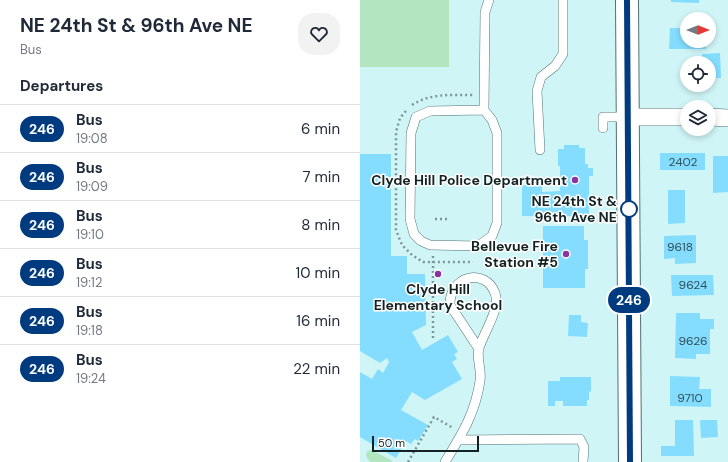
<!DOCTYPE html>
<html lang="en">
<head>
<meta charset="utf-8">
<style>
	:root { --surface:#fff; --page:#f2f2f3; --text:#1f2937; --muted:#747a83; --line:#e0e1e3 }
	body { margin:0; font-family:"DM Sans",sans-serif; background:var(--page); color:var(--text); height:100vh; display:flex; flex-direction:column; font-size:15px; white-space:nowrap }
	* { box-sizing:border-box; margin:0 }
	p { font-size:13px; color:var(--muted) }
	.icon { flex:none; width:22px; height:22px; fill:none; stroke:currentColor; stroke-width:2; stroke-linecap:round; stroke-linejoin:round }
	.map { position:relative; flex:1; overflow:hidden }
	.side { display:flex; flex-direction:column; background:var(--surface); width:360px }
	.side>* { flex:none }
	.badge { padding:0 8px; border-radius:13px; font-size:14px; line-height:26px }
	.needle { width:26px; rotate:90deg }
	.controls { position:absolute; left:320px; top:12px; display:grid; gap:8px }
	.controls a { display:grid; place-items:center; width:36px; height:36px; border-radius:50%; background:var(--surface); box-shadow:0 2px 6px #0003; font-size:20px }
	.scale { position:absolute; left:12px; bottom:10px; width:107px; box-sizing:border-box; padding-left:4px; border:2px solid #142223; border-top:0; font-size:11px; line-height:14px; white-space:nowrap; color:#142223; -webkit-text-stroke:3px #fff; paint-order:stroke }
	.map>.badge { position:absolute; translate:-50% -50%; box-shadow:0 0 0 2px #fff }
	h2 { padding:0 20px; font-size:15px; line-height:36px }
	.round { display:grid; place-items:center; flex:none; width:42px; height:42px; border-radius:16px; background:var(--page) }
	.summary { display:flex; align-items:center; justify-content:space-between; height:68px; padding:0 20px }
	h1 { font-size:19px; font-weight:700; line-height:30px }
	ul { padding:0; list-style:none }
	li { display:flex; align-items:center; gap:12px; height:48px; padding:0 20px; border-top:1px solid var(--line) }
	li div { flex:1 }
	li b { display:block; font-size:15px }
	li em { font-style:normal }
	li .badge { min-width:44px; font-weight:700; text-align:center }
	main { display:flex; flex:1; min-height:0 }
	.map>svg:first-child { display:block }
</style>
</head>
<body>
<main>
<section class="side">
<div class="summary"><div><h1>NE 24th St &amp; 96th Ave NE</h1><p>Bus</p></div><a class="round"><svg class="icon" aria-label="heart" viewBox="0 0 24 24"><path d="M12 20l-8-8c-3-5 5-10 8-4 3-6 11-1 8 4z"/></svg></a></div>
<h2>Departures</h2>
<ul>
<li><span class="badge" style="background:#003b80;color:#fff">246</span><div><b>Bus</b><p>19:08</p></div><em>6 min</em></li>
<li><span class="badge" style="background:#003b80;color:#fff">246</span><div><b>Bus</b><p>19:09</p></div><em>7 min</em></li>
<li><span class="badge" style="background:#003b80;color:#fff">246</span><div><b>Bus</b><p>19:10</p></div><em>8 min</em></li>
<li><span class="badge" style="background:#003b80;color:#fff">246</span><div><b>Bus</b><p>19:12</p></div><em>10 min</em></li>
<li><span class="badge" style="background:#003b80;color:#fff">246</span><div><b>Bus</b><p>19:18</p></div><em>16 min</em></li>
<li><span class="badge" style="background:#003b80;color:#fff">246</span><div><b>Bus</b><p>19:24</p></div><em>22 min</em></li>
</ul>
</section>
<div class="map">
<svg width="368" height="462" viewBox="0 0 368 462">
	<rect width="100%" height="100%" fill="#cff5f7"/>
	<g fill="#b1e6c1">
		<rect x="0" y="0" width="89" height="67"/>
		<path d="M11 450 31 460 32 462H10L6 456 7 451Z"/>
	</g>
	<g fill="#84ddfe">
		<path d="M311 0H339V3L311 2Z"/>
		<path d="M310 28H327V41H346V49H309Z"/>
		<path d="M360 53 361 78H349V63H342V54Z"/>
		<path d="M204 145H219V148H225V164H228V168H233V176H229V216H162V185H182V192L200 191V166H198V149H204Z"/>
		<rect x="300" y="153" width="45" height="17"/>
		<path d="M0 154H31V256H47V274H65L66 325 52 332 62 350 88 335 98 352 94 354 97 359 92 362 102 379 65 400 52 392 41 410 68 425 58 441 55 439 51 444 46 441 36 458 0 437V372L12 379 18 369 23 373 29 362 27 358 20 363 0 351Z"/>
		<path d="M353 156H368V192L353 193Z"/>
		<path d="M308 190H325V223L308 224Z"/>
		<path d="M183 226H224V240H228V269H225V288H183Z"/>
		<path d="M336 235V263L315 264V258L304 259V236Z"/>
		<path d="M311 275H353L354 295 312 296Z"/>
		<path d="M316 313H340V319H354V329H350V354H336V359L315 358Z"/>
		<path d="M209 315H221V322L228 323 227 337 208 336Z"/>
		<path d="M310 376 340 377 339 389H351V407L310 406Z"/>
		<path d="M200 377H231V392L229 391V400H227V406H203V401H195V406H188V381H200Z"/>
		<path d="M315 420H333L334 456H301V446H315Z"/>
		<path d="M340 420H357L358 437 341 438Z"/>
	</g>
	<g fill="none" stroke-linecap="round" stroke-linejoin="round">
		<defs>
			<g id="lane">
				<path d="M124 110 70 111 56 117 51 133 50 219 54 234 61 241 70 245 118 246 132 236 137 223V133L132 120 124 110 125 12 129 0"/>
				<path d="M243 128V117H268"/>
				<path d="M180 150 177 91 181 77 195 66 203 54V0"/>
				<path d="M99 440 220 439 224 447 223 462"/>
				<path d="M85 462C102 434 115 414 120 381 122 370 116 358 119 348 124 332 141 308 135 293 125 267 89 276 90 305L119 349"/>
			</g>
			<g id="street">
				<path d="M268 117H327"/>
				<path d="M349 117 368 118"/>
			</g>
			<path id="secondary" d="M267 0 270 462"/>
		</defs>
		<use href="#lane" stroke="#4f7274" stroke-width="10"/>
		<use href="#street" stroke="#4f7274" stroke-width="18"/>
		<use href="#secondary" stroke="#4f7274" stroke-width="24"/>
		<g stroke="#7b9798" stroke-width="2.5" stroke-dasharray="2 3" stroke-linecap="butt">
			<path d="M52 105C71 93 91 95 113 95"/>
			<path d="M46 111 40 118 36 132V230L42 245 52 255 63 262H113"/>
			<path d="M75 219H88"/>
			<path d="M73 256V340"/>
			<path d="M48 462 74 417 93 428"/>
		</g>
		<use href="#lane" stroke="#fff" stroke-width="9"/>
		<use href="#street" stroke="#fff" stroke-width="17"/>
		<use href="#secondary" stroke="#fff" stroke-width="22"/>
	</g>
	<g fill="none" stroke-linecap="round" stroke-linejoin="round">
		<defs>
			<path id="line" d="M267 0 270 462"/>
		</defs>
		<use href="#line" stroke="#fff" stroke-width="9"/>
		<use href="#line" stroke="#003b80" stroke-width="6"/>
	</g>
	<g fill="#8834a3" stroke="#fff" stroke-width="1.5">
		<circle cx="215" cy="180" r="4"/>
		<circle cx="206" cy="254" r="4"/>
		<circle cx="78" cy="274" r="4"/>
	</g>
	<circle fill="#fff" stroke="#003b80" stroke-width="2" cx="269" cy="209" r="8"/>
	<g text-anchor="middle" stroke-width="3" stroke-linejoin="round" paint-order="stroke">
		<g font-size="12" fill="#30515a">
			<text x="323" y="166">2402</text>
			<text x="320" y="251">9618</text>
			<text x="333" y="289">9624</text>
			<text x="333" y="345">9626</text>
			<text x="330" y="402">9710</text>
		</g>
		<g font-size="14" font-weight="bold" fill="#142223" stroke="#fff" text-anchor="end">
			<text x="207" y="185">Clyde Hill Police Department</text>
			<text x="198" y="251">Bellevue Fire<tspan x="198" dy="16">Station #5</tspan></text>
			<text x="78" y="294" text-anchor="middle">Clyde Hill<tspan x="78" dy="16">Elementary School</tspan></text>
		</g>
		<g font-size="14" font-weight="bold" fill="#142223" stroke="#fff" text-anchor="end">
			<text x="257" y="206">NE 24th St &amp;<tspan x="257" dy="16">96th Ave NE</tspan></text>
		</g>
	</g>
</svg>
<div class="controls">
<a><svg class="needle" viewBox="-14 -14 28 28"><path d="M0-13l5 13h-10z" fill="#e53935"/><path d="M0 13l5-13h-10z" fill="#747a83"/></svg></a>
<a><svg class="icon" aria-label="locate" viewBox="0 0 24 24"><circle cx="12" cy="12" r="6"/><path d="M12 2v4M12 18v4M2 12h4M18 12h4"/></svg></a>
<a><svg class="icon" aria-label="layers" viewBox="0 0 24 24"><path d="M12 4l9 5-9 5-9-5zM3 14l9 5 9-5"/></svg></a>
</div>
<div class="scale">50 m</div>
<b class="badge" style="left:269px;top:300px;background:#003b80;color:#fff">246</b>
</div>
</main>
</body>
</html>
